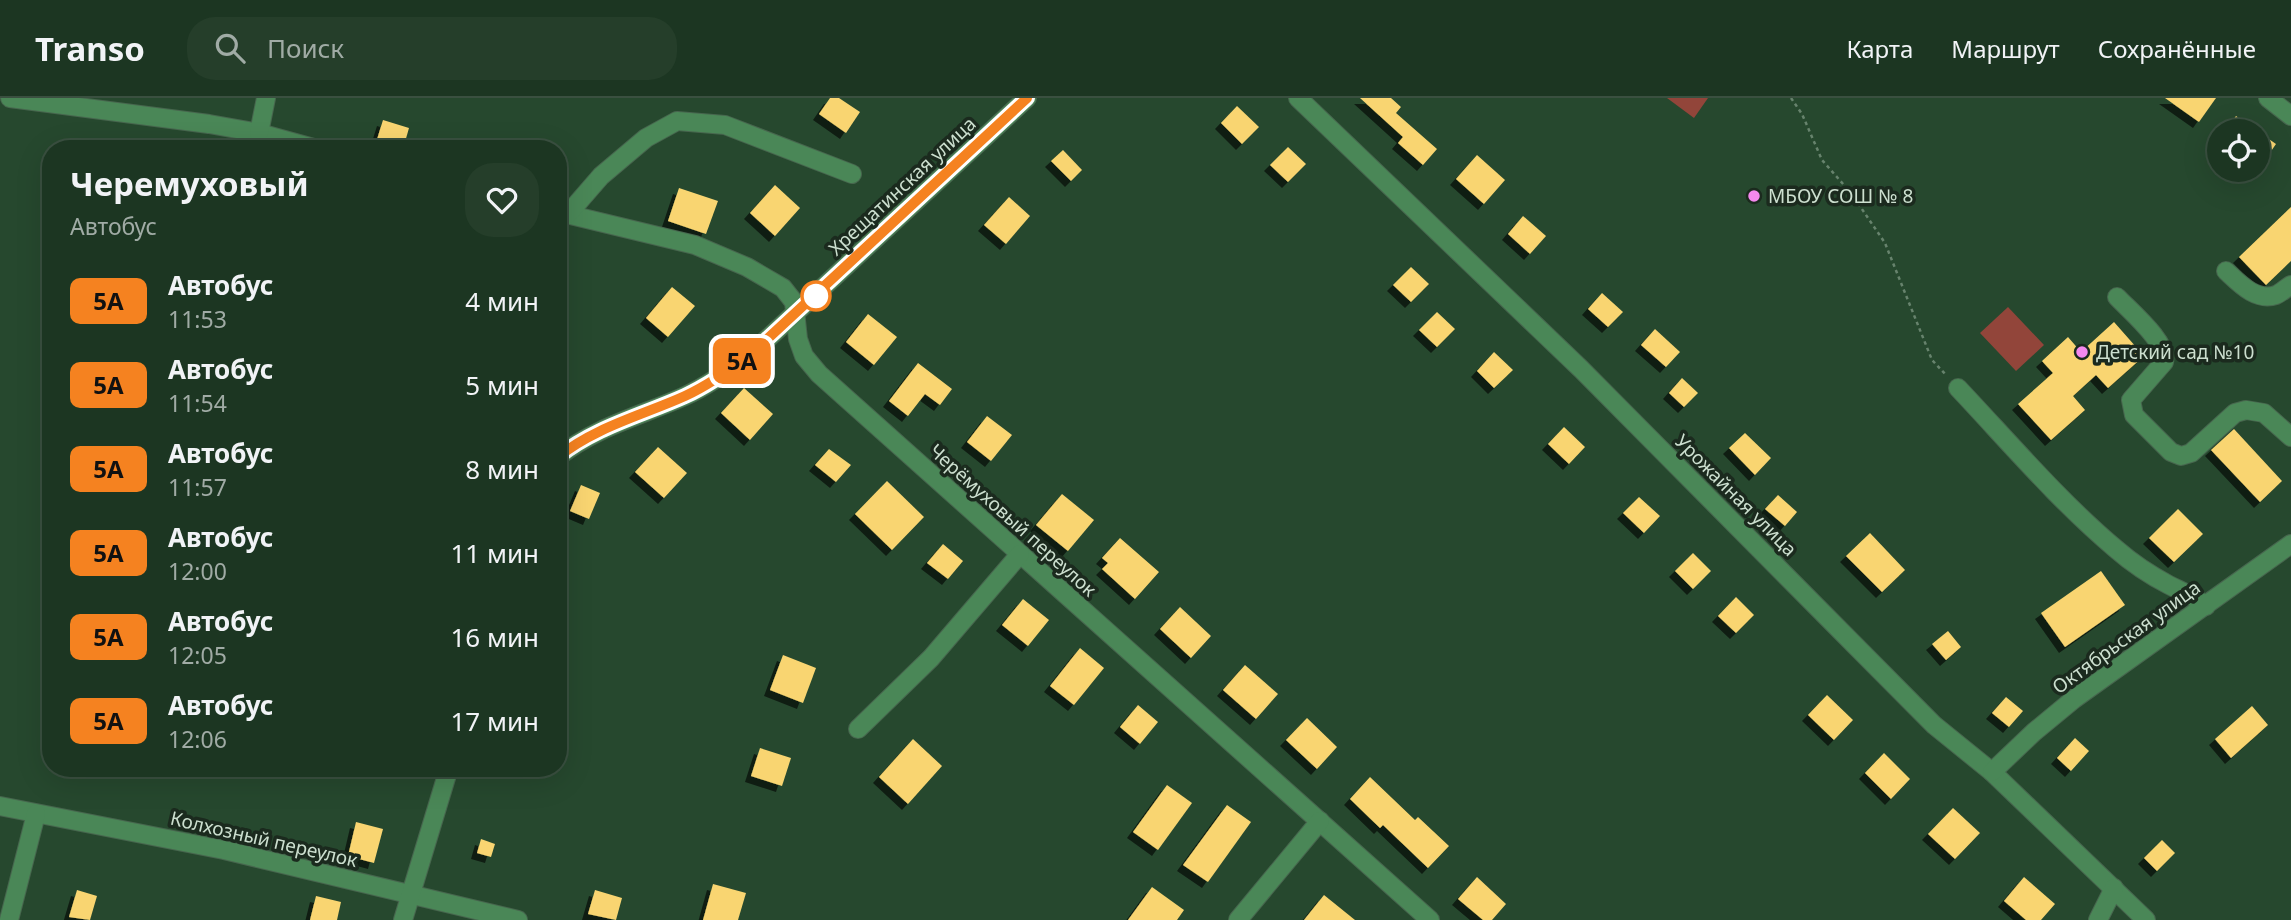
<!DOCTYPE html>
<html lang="ru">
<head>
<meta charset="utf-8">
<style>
	:root { --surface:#1c3622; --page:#253e2a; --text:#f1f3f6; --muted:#a0aba5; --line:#3a5040 }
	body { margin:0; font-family:"Noto Sans",sans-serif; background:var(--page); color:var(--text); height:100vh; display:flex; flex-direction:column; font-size:26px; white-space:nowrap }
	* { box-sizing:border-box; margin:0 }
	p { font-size:23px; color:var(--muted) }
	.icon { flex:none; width:38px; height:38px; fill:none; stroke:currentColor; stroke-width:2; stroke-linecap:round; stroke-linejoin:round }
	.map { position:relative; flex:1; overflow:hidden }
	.panel { position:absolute; left:42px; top:42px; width:525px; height:637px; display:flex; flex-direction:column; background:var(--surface); border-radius:28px; box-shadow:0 7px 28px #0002,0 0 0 2px var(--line) }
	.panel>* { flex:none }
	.badge { padding:0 14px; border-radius:10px; font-size:24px; line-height:46px }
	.tools { position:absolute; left:2207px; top:21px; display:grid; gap:14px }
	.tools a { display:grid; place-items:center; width:63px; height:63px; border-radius:50%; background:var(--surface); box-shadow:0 7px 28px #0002,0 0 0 2px var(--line); font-size:35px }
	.map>.badge { position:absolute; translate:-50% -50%; box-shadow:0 0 0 4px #fff }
	.round { display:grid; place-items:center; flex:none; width:74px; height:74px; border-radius:28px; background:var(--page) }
	.headline { display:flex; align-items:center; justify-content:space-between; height:119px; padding:0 28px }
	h1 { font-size:33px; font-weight:700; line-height:52px }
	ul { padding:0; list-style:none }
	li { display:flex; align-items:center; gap:21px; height:84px; padding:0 28px }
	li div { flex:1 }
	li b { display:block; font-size:26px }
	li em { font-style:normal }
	li .badge { min-width:77px; font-weight:700; text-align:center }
	header { display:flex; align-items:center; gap:42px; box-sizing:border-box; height:98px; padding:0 35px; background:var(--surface); border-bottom:2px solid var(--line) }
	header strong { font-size:33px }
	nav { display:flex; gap:38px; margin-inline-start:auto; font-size:24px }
	.search { width:490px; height:63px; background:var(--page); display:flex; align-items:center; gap:18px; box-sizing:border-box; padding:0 24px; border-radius:28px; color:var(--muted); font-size:26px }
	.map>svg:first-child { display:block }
</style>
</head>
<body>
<header>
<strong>Transo</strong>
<div class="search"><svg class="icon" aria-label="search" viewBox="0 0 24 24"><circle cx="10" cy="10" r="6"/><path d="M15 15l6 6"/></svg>Поиск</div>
<nav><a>Карта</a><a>Маршрут</a><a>Сохранённые</a></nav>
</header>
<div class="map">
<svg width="2291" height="822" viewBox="0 0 2291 822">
	<defs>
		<filter id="shadow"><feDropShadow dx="-6" dy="6" stdDeviation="0" flood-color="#0009"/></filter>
	</defs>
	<rect width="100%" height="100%" fill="#26482e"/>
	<g fill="#92453a">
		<path d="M1667 0H1708L1694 20Z"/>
		<path d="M2008 209 2044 247 2016 273 1980 235Z"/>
	</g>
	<g fill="#f9d571" filter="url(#shadow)">
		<path d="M830 0H839L860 14 846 35 819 16Z"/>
		<path d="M1360 0H1391L1401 9 1396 15 1437 51 1423 67 1398 45 1403 39Z"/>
		<path d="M2165 0H2216L2199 24Z"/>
		<path d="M1237 8 1259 29 1242 46 1221 25Z"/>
		<path d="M2236 18 2276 46 2258 72V33H2225Z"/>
		<path d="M383 22 409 30 403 51H374Z"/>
		<path d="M1288 49 1306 66 1288 84 1270 67Z"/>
		<path d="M1063 52 1082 72 1071 83 1051 63Z"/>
		<path d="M1477 57 1505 82 1484 106 1456 81Z"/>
		<path d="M775 87 800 110 775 138 750 115Z"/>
		<path d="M679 90 718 103 706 136 668 123Z"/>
		<path d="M1009 99 1030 118 1006 146 984 127Z"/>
		<path d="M2291 109V163L2266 187 2239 159Z"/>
		<path d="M1523 118 1546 138 1530 156 1508 136Z"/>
		<path d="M1411 169 1429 186 1411 204 1393 187Z"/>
		<path d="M672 189 695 208 668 239 646 220Z"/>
		<path d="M1602 195 1623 214 1608 229 1588 211Z"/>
		<path d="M1437 214 1455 231 1437 249 1419 232Z"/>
		<path d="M868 216 897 239 874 267 846 244Z"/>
		<path d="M2114 224 2144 258 2108 290 2096 277 2073 298 2085 312 2051 342 2018 306 2053 275 2042 263 2068 239 2081 254Z"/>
		<path d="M1655 231 1680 254 1666 269 1641 247Z"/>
		<path d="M1494 254 1513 272 1494 290 1477 273Z"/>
		<path d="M918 265 952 291 940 307 925 296 908 318 889 303Z"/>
		<path d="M1682 280 1698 295 1684 309 1669 295Z"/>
		<path d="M744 290 773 316 750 342 721 315Z"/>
		<path d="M987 318 1012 337 991 363 967 344Z"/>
		<path d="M1564 329 1585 349 1569 366 1548 346Z"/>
		<path d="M2234 331 2282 383 2260 404 2211 352Z"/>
		<path d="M1745 335 1771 360 1755 377 1729 350Z"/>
		<path d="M658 349 687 375 664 400 635 374Z"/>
		<path d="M829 351 851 367 836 384 815 367Z"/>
		<path d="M887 383 924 419 892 452 855 416Z"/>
		<path d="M581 387 600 395 589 421 570 413Z"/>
		<path d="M1062 396 1094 422 1068 453 1036 427Z"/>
		<path d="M1778 397 1797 414 1785 428 1765 411Z"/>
		<path d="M1639 399 1660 418 1644 435 1623 415Z"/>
		<path d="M2178 411 2203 436 2174 464 2149 440Z"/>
		<path d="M1870 435 1905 472 1882 494 1846 458Z"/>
		<path d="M1120 440 1159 474 1135 501 1102 471 1108 465 1102 460Z"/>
		<path d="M943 446 963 463 948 481 927 465Z"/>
		<path d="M1693 455 1711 473 1693 491 1675 473Z"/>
		<path d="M2101 473 2125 507 2065 549 2041 515Z"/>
		<path d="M1736 499 1754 517 1736 535 1718 518Z"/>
		<path d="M1023 501 1049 522 1028 548 1002 527Z"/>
		<path d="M1180 509 1211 538 1191 560 1160 531Z"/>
		<path d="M1948 533 1961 549 1946 562 1932 546Z"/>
		<path d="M1080 550 1104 570 1074 607 1050 588Z"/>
		<path d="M783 557 816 570 803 605 770 592Z"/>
		<path d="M1245 567 1278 596 1256 621 1223 592Z"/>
		<path d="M1827 597 1853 622 1834 642 1808 617Z"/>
		<path d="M2006 599 2023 613 2009 629 1992 615Z"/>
		<path d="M1138 607 1158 624 1140 646 1120 629Z"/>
		<path d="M2252 608 2268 627 2231 660 2215 641Z"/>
		<path d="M1307 620 1337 649 1317 671 1286 642Z"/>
		<path d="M2075 640 2089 653 2071 673 2057 660Z"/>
		<path d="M913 641 942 668 908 706 879 679Z"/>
		<path d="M760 650 791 660 782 688 751 678Z"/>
		<path d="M1884 655 1910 681 1891 701 1865 675Z"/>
		<path d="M1370 679 1415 722 1418 719 1449 748 1428 770 1383 727 1380 730 1350 701Z"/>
		<path d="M1167 687 1192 705 1158 752 1133 734Z"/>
		<path d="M1227 707 1251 724 1208 784 1183 767Z"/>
		<path d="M1953 710 1980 735 1955 761 1928 736Z"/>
		<path d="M356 724 383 731 374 765 348 758Z"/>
		<path d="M481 741 495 746 491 759 477 755Z"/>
		<path d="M2162 742 2175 755 2157 773 2144 760Z"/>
		<path d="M1477 779 1506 806 1492 822H1483L1458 801Z"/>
		<path d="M2024 779 2055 806 2041 822H2026L2004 803Z"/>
		<path d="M713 786 746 795 738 822H703Z"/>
		<path d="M1152 789 1184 812 1177 822H1128Z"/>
		<path d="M77 792 97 798 90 822 69 819Z"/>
		<path d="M595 792 622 800 616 822 588 816Z"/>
		<path d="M1324 797 1355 822H1304Z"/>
		<path d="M316 798 341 804 337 822H310Z"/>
	</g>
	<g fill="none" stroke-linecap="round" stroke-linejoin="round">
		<defs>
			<g id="minor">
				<path d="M10 0 209 26 259 35 317 51"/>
				<path d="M1298 0 1581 271 1934 627 1992 674 2146 822"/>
				<path d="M2268 0 2291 18"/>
				<path d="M259 35 266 0"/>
				<path d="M558 114 695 147 747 169 783 190 794 204 798 241 804 258 819 276 1430 822"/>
				<path d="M568 116 601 78 646 40 677 23 725 27 852 76"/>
				<path d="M2226 173C2239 185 2256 204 2276 197 2281 195 2287 189 2291 187"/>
				<path d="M2117 199C2130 213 2169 245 2164 264L2131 302 2134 317 2171 354 2181 358 2191 355 2235 315 2246 312 2264 315 2291 339"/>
				<path d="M1958 290C2008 343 2060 404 2116 451 2132 465 2150 477 2169 487 2183 494 2194 498 2206 508"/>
				<path d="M558 359C595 329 643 317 685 298 709 287 730 272 750 257L1027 0"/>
				<path d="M858 631 931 560 1020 456"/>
				<path d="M1992 674 2034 634 2074 601 2291 446"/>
				<path d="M0 708 224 752 518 822"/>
				<path d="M9 822 36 716"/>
				<path d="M403 822 449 670"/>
				<path d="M1238 822 1320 723"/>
				<path d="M2098 822 2114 790"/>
			</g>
		</defs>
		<use href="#minor" stroke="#47664e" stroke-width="20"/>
		<path stroke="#67836d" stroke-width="2.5" stroke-dasharray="3.5 3.5" stroke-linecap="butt" d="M1791 0 1802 16 1822 62 1851 95 1885 145 1932 262 1947 278"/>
		<use href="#minor" stroke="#4a8757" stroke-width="18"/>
	</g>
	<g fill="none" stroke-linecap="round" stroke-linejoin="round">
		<defs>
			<path id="line" d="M558 359C595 329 643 317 685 298 709 287 730 272 750 257L1027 0"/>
		</defs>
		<use href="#line" stroke="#fff" stroke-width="16"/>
		<use href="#line" stroke="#f58220" stroke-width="10"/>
	</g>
	<g fill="#f589ee" stroke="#1b2a1e" stroke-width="2.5">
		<circle cx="1754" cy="98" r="7"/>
		<circle cx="2082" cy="254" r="7"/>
	</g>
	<circle fill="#fff" stroke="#f58220" stroke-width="3.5" cx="816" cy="198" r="14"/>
	<g text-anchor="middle" stroke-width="7" stroke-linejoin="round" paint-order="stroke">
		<g font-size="19" fill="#ccdfcf" stroke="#1b2a1e">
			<text transform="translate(902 88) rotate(-43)" y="7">Хрещатинская улица</text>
			<text transform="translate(1736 397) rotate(45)" y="7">Урожайная улица</text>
			<text transform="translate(1013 422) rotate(42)" y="7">Черёмуховый переулок</text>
			<text transform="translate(2126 539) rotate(-36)" y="7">Октябрьская улица</text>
			<text transform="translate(264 741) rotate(13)" y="7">Колхозный переулок</text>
		</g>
		<g font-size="19" fill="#ccdfcf" stroke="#1b2a1e" text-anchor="start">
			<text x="1768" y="105">МБОУ СОШ № 8</text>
			<text x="2096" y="261">Детский сад №10</text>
		</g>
	</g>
</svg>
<div class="tools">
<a><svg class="icon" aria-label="locate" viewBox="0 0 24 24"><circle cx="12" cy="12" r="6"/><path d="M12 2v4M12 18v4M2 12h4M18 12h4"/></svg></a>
</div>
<b class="badge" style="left:742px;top:263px;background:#f58220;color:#111">5А</b>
<section class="panel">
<div class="headline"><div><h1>Черемуховый</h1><p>Автобус</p></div><a class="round"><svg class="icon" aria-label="heart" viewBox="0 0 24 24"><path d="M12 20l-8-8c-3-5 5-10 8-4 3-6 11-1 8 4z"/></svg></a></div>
<ul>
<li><span class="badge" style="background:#f58220;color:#111">5А</span><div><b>Автобус</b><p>11:53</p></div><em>4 мин</em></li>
<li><span class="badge" style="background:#f58220;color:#111">5А</span><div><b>Автобус</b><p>11:54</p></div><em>5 мин</em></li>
<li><span class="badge" style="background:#f58220;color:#111">5А</span><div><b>Автобус</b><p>11:57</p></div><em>8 мин</em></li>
<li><span class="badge" style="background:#f58220;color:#111">5А</span><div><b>Автобус</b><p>12:00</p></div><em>11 мин</em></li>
<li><span class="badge" style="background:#f58220;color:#111">5А</span><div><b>Автобус</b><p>12:05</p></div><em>16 мин</em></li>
<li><span class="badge" style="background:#f58220;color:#111">5А</span><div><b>Автобус</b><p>12:06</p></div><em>17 мин</em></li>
</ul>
</section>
</div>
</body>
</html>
